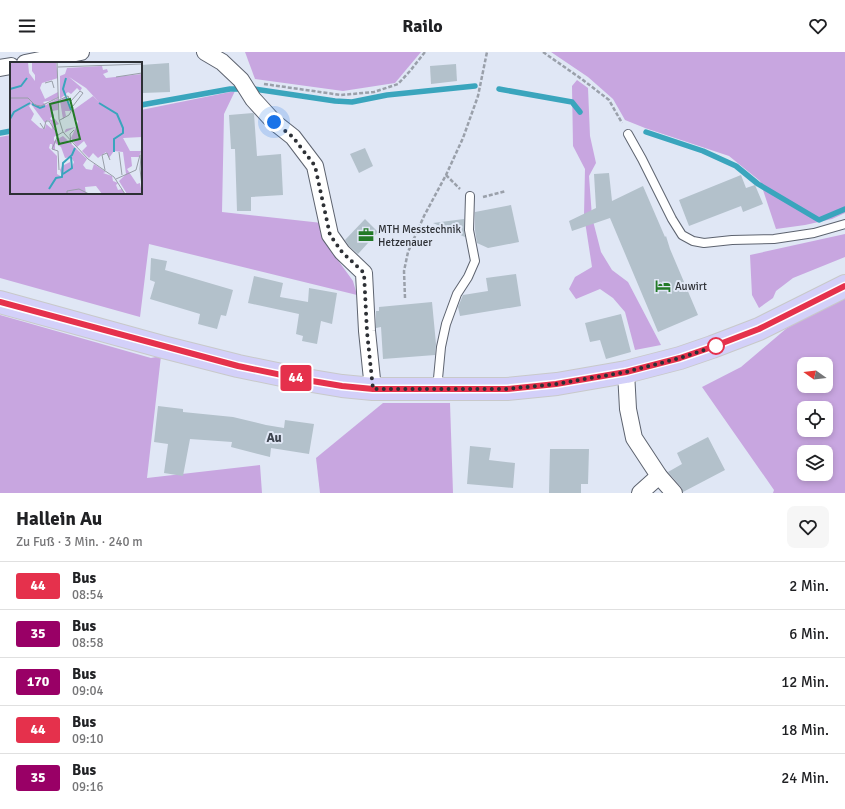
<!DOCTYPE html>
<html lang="de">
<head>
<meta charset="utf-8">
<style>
	:root { --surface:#fff; --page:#f6f6f6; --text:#202124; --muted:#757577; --line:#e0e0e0 }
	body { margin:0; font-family:Signika,sans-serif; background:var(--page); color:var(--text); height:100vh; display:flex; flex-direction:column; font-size:15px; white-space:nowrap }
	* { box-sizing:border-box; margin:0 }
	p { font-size:13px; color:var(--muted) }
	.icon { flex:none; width:22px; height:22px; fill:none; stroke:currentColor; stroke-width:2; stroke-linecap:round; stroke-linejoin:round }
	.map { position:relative; height:441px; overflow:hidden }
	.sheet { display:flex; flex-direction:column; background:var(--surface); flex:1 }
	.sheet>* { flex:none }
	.badge { padding:0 8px; border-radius:3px; font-size:14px; line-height:26px }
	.needle { width:26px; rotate:284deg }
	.fabs { position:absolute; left:797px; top:305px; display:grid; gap:8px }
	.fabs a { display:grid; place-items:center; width:36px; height:36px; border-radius:8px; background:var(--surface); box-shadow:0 2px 6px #0003; font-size:20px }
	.you { position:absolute; width:20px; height:20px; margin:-10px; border:3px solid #fff; border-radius:50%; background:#1a73e8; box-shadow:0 0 0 6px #1a73e833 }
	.map>.badge { position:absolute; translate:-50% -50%; box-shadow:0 0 0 2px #fff }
	.round { display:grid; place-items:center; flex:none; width:42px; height:42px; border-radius:8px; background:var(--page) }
	.overview { display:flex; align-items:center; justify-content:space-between; height:68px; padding:0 16px }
	h1 { font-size:19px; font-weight:700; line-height:30px }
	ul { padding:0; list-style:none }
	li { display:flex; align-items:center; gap:12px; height:48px; padding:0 16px; border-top:1px solid var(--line) }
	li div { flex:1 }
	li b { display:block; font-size:15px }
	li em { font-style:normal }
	li .badge { min-width:44px; font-weight:700; text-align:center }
	header { display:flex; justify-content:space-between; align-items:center; height:52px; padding:0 16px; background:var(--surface); font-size:18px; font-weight:700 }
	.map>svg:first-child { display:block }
</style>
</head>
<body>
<header><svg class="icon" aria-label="menu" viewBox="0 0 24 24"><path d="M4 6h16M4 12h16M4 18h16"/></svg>Railo<svg class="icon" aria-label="heart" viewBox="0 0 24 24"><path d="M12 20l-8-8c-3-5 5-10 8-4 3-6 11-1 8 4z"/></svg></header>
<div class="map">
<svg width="845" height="441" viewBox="0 0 845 441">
	<rect width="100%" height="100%" fill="#e0e7f5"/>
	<g fill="#c8a6e0" fill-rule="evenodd">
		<path d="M245 0H421L395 31 343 39 255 27Z"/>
		<path d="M551 0H845V161L832 167 805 173 776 177 760 129 729 104 645 76 625 68 613 47 588 25Z"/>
		<path d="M577 28 588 36 590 84 596 111 589 124 592 165 601 200 612 218 628 230 661 293 635 298 625 260 613 246 600 237 576 247 569 237 575 225 592 215 584 163 585 117 573 94 572 34Z"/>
		<path d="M235 39 224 62 222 160 322 171 327 193 353 229 357 243 149 192 140 265 0 226V85L11 83V141H141V58Z"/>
		<path d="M845 182V205L793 226 776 239 773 246 759 256 752 243 750 203Z"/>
		<path d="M845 244V441H773L774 438 702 335 741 315 787 276ZM804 312H826V334H804ZM804 356H826V378H804ZM804 400H826V422H804Z"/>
		<path d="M0 263 151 306 161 304 147 426 260 413 262 441H0Z"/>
		<path d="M383 351H450L453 441H320L316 406Z"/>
	</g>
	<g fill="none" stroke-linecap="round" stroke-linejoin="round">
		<g stroke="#3aa5bd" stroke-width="5.5">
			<path d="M254 37 335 49 352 50 387 43 475 34"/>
			<path d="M499 37 572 50 580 60"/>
			<path d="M141 53 230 37H240"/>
			<path d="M646 80 703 99 736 114 758 132 819 168 845 157"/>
			<path d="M0 81 11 79"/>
		</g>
	</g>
	<g fill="#b3c1cb">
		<path d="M169 11 170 40 142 41V38H141V13Z"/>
		<path d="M456 12 457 29 431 32 430 14Z"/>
		<path d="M253 61 254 62 257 104 281 102 283 143 251 145V159H237L235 97H231L229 63Z"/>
		<path d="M365 96 373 114 359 121 350 102Z"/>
		<path d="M609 121 612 149 643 134 665 185 666 184 670 197 698 263 658 280 610 166 572 179 569 169 596 156 594 122Z"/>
		<path d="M741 123 746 136 755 133 763 152 743 160 741 154 689 174 679 148Z"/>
		<path d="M511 153 519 190 488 196 477 191 475 178V160Z"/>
		<path d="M365 167 378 180 358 202 349 194 345 188Z"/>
		<path d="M464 167V178L465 185 433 171Z"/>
		<path d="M151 206 167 209 165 218 233 238 226 264 221 263 217 277 198 272 200 262 150 247 155 230 150 228Z"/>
		<path d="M516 222 521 254 460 264 458 255 463 243 488 239 486 226Z"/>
		<path d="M254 224 283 231 280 245 308 250 309 236 337 241 332 272 321 269 317 292 302 289 303 284 296 282 299 262 248 251Z"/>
		<path d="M432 250 436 292 435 303 383 307 381 275 376 276V259H379V255Z"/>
		<path d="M621 262 631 300 606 307 600 288 590 290 585 271Z"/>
		<path d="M158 354 183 357V360L233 365 266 373 284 376 285 368 314 372 309 402 271 396 270 405 231 395 232 390 190 387 183 424 164 421 168 392 154 390Z"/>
		<path d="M708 385 725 418 683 440 681 435 668 420 682 412 677 401Z"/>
		<path d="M470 394 491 396 489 408 515 411 513 436 467 432Z"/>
		<path d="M550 397H589L588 432H581V441H549Z"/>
	</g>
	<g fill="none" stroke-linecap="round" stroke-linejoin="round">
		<defs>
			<g id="lane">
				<path d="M628 82 642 107 672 167 682 183 693 189 704 191 732 188 774 187 814 181 845 172"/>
				<path d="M437 337 441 295 446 272 457 242 468 225 475 209 469 178 470 144"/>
			</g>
			<g id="street">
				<path d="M205 0 222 10 241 28 253 47 274 70 293 85 315 114 330 183 342 200 364 221 367 279 373 337"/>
				<path d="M25 11 81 0"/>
				<path d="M0 16 11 14"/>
				<path d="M626 320 628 357 634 386 659 424 674 441"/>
				<path d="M640 441 659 424"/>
			</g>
			<path id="primary" d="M0 250 163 295 238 314 306 328 342 334 373 337H507L557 332 626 320 680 306 712 295 759 277 845 234"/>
		</defs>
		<use href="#lane" stroke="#5d636f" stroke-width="10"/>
		<use href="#street" stroke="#5d636f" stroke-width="18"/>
		<use href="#primary" stroke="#c8c9ca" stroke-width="24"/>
		<g stroke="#9aa0aa" stroke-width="2.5" stroke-dasharray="4 2" stroke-linecap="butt">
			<path d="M543 0 583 28 609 48 622 71"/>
			<path d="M264 32 341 43 374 40 398 32 410 19 425 0"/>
			<path d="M446 123 460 137"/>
			<path d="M483 145 506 139"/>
			<path d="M405 246 404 219 408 200 424 164 446 123 463 86 478 44 487 0"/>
		</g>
		<use href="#lane" stroke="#fff" stroke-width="8"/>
		<use href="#street" stroke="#fff" stroke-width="16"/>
		<use href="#primary" stroke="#d3d0f9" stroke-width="22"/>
	</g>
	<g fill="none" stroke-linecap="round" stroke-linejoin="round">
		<defs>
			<path id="line" d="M0 250 238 314 306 328 342 334 373 337H507L556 332 626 320 680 306 712 295 759 277 845 234"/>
		</defs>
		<use href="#line" stroke="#fff" stroke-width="9"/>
		<use href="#line" stroke="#e5314c" stroke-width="6"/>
		<path stroke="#2d3035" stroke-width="4" stroke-dasharray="0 7.2" d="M274 70 293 85 315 114 330 183 342 200 364 221 367 280 373 337H507L556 332 626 320 680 306 716 294"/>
	</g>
	<defs>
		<symbol id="office-bare" viewBox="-9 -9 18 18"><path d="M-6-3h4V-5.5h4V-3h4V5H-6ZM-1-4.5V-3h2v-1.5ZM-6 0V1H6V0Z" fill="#237a27" stroke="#e0e7f5" stroke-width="2.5" paint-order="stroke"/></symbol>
		<symbol id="hotel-bare" viewBox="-9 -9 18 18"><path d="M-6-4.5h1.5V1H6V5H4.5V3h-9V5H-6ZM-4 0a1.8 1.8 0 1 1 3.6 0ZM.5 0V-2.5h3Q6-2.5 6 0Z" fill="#237a27" stroke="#e0e7f5" stroke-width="2.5" paint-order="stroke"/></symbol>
	</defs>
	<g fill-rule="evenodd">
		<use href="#office-bare" x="355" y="172" width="22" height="22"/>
		<use href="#hotel-bare" x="652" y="223" width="22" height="22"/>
	</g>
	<circle fill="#fff" stroke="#e5314c" stroke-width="2" cx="716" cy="294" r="8"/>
	<g text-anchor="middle" stroke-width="4" stroke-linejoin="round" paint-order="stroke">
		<g font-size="11" fill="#2d3035" stroke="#e0e7f5" text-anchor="start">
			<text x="378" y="181">MTH Messtechnik<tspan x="378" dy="13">Hetzenauer</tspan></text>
			<text x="675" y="238">Auwirt</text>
		</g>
		<g font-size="13" font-weight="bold" fill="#3f4550" stroke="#e0e7f5">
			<text x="274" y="390">Au</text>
		</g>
	</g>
	<g transform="translate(10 10)">
		<rect width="132" height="132" fill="#e0e7f5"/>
		<path d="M0 0H18L19 11 25 19V13L22 9V0H46L48 16 32 21 30 26 35 37 48 30V35L43 38 33 40 36 43 48 36V48L42 49 44 54 40 56 41 58 45 57 49 62 44 64 47 73 44 75V79L53 74 77 97 73 103 76 107 82 108 84 102 96 110 93 111 102 114 103 119 108 121 106 123 108 128 112 127 115 132H92L86 124 75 125 76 132H0ZM21 42 35 61 38 58 41 60 42 67 36 62 35 67 30 66 21 58 24 52 19 44ZM45 81 51 85 55 96 61 95 64 100 61 107H59L61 106 60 100 52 104 50 108 52 115 47 112V94L39 86 40 82H42V87L45 88ZM92 4 93 8 97 7 98 10 93 12 96 16 132 12V75L113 76 120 89H131L129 95H121L122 104 117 107 127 122 130 121 132 132H117L109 119 116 112 113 90 104 89 99 96 96 90 88 96 83 91 79 96 72 89 77 84 74 79 67 85 61 76 66 65 54 71 56 67 66 65 68 59 64 56 62 49 83 34 89 40 76 26 59 15 72 26 70 29 67 26 61 32 58 30 50 37V14L55 12 57 6ZM55 35 61 49H55L56 54 53 57 50 39Z" fill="#c8a6e0" fill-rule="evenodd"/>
		<path fill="none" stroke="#3aa5bd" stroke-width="2" d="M56 16 53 27 61 48M0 27 11 24 17 16M89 41 107 52 113 66V71L104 77V90M22 42 30 46 35 44M0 57 4 50 20 41M53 112 62 106 61 95M39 127 46 116 52 115 53 101 62 93 65 86"/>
		<path fill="none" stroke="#989ea8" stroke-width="1" d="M47 0 49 57 53 70 78 97 104 115 115 132M48 5 132 2M106 15 132 11M35 21 42 19 44 26M0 36H18L25 43 31 44 49 35M49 38 58 34 63 46 59 53 50 58M61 39 70 29 73 31M63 44 73 31M30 61 34 67 36 59H39L48 73M132 80 130 107 132 124M61 82 60 72 64 68M109 90 112 113M49 108 48 89 42 87 48 73 53 70M95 108 92 93 97 91 100 98M106 117 126 108 130 93M57 132V129L69 127 79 132"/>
		<path fill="#237a27" fill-opacity="0.15" stroke="#237a27" stroke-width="2" d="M60 37 70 77 49 82 40 42Z"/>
		<rect width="132" height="132" fill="none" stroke="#2d3035" stroke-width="2"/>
	</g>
</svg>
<div class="fabs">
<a><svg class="needle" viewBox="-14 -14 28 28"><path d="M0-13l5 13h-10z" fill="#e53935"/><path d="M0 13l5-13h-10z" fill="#757577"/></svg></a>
<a><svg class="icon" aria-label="locate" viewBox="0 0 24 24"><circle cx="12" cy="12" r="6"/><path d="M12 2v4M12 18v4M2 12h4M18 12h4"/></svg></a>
<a><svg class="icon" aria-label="layers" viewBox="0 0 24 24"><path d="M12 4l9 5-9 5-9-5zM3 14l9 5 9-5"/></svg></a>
</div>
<div class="you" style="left:274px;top:70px"></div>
<b class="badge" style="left:296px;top:326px;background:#e5314c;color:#fff">44</b>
</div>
<section class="sheet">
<div class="overview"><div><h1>Hallein Au</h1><p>Zu Fuß · 3 Min. · 240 m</p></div><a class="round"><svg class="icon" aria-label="heart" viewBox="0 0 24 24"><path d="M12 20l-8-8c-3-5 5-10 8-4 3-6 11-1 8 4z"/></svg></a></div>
<ul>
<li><span class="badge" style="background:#e5314c;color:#fff">44</span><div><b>Bus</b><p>08:54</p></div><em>2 Min.</em></li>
<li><span class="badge" style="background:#906;color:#fff">35</span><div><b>Bus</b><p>08:58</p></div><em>6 Min.</em></li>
<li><span class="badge" style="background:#906;color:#fff">170</span><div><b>Bus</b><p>09:04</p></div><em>12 Min.</em></li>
<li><span class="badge" style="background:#e5314c;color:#fff">44</span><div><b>Bus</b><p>09:10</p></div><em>18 Min.</em></li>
<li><span class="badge" style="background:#906;color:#fff">35</span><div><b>Bus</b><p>09:16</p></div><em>24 Min.</em></li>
</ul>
</section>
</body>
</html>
